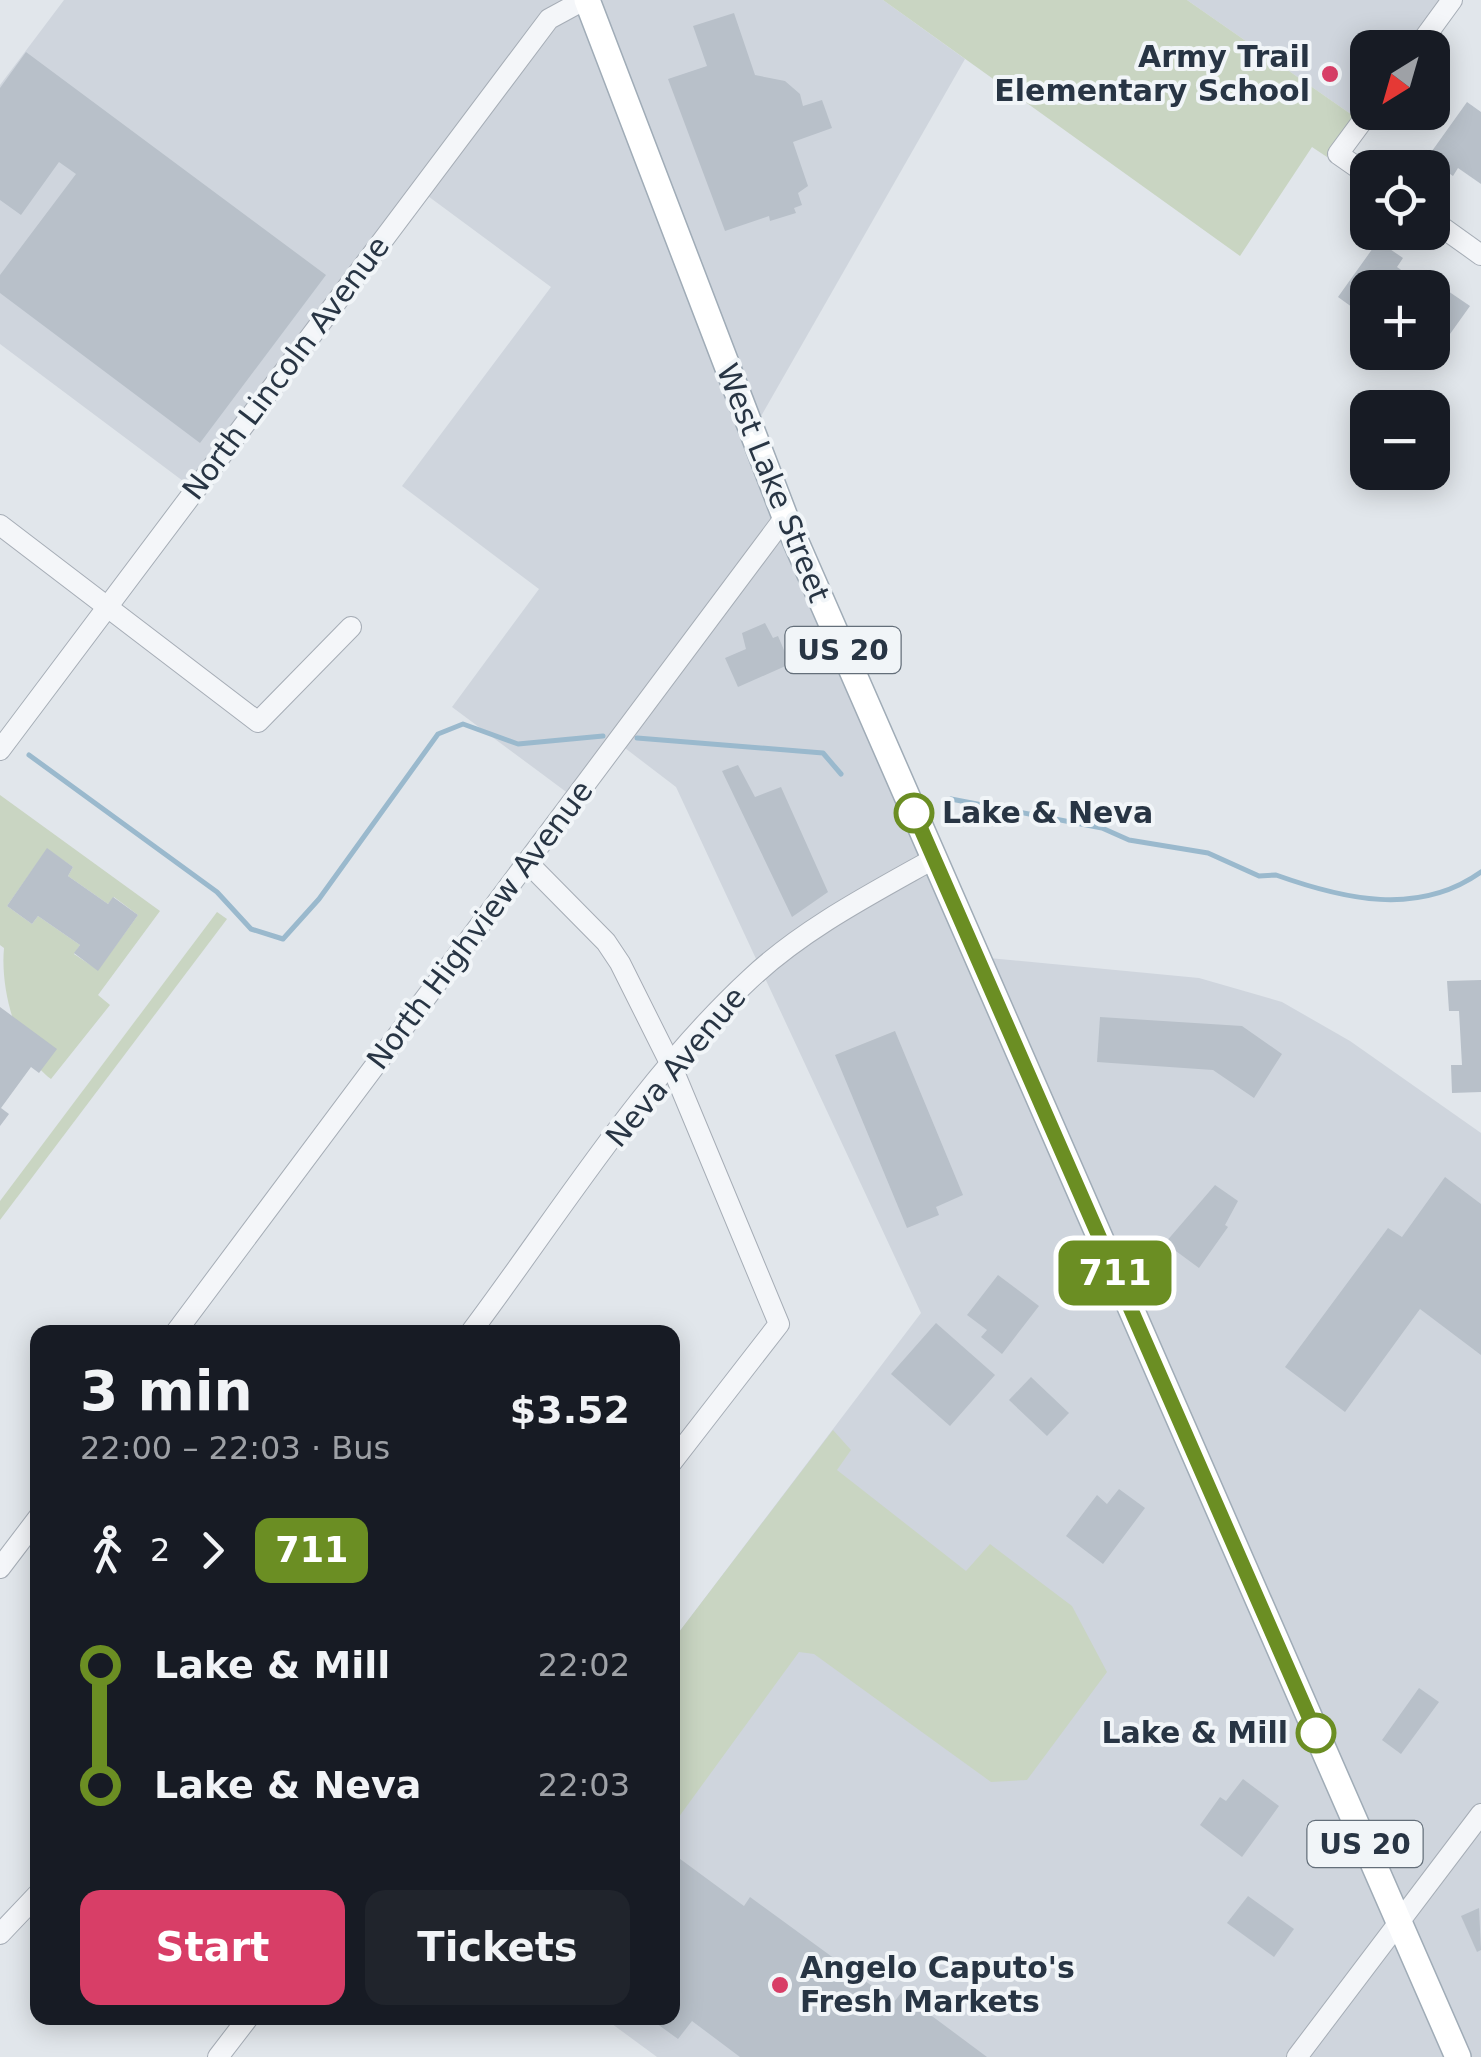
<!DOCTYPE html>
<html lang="en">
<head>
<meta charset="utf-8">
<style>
	:root { --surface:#171b24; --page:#20242c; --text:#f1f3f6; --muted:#9ea1a6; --accent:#d83e67 }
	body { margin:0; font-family:"DejaVu Sans",sans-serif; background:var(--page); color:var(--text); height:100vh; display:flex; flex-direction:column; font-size:38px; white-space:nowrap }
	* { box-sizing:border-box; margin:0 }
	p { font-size:32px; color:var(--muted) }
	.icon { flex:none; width:55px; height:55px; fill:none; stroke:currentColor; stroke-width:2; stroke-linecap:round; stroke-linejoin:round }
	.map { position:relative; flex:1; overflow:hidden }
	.details { position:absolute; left:30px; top:1325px; width:650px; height:700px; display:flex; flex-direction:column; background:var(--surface); border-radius:20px; box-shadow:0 5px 25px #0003 }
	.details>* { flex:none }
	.badge { padding:0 20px; border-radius:15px; font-size:35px; line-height:65px }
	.needle { width:65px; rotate:217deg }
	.fabs { position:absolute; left:1350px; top:30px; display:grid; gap:20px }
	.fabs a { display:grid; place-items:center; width:100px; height:100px; border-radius:20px; background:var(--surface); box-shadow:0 5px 25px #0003; font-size:50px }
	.map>.badge { position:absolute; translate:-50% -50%; box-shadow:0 0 0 5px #fff }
	.legs { display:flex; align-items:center; gap:15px; height:110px; padding:0 50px; font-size:32px }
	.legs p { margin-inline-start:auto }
	.overview { display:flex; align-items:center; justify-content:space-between; height:170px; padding:0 50px }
	h1 { font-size:55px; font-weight:600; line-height:75px }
	.button { display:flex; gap:20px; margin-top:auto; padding:20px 50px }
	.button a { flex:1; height:115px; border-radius:20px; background:var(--accent); color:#fff; font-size:40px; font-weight:600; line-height:115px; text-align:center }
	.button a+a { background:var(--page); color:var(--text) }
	ul { padding:0 50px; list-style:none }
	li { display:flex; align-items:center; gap:35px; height:120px; font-size:38px }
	li i { display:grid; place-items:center; width:15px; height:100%; margin:0 12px; background:currentColor }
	li i::after { content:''; width:25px; height:25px; margin:-12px; border:8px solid; border-radius:50%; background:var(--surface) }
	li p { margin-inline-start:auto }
	li:first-child i { background:linear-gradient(#0000 50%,currentColor 0) }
	li:last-child i { background:linear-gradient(currentColor 50%,#0000 0) }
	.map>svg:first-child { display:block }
</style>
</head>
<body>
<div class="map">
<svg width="1481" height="2057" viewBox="0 0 1481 2057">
	<rect width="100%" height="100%" fill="#e1e6eb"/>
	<g fill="#cfd5dd">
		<path d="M64 0H574L778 516 569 794 452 707 539 589 402 486 551 287 413 185 187 484 0 344V85Z"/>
		<path d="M593 0H883L965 59 756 425Z"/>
		<path d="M1187 0H1443L1407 47 1368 48 1367 100 1355 117Z"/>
		<path d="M784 527 1391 1921 1289 2057H657L604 2018H672L673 1640 921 1313 676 787 621 745Z"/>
		<path d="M989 958 1199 978 1282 1002 1350 1041 1481 1133V1804L1401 1910Z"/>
		<path d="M1481 1822V2057H1463L1405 1922Z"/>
		<path d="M1398 1933 1452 2057H1305Z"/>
	</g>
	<g fill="#c9d5c2" fill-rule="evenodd">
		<path d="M883 0H1187L1355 117 1327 157 1312 147 1240 256Z"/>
		<path d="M0 795 160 911 98 995 110 1005 51 1079C17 1054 0 990 4 948L0 945ZM47 849 73 867 68 876 108 904 114 897 138 915 98 970 74 954 80 945 38 916 32 924 7 906Z"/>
		<path d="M217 912 227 919 0 1220V1201Z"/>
		<path d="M833 1430 851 1450 837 1470 966 1571 990 1544 1072 1606 1107 1672 1027 1780 991 1782 814 1654 799 1652 673 1825V1640Z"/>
	</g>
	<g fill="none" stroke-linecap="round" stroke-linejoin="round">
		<g stroke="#9ab9cd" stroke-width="5">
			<path d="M637 738 823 753 841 774"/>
			<path d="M29 755 217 892 251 929 283 939 319 899 438 734 463 724 518 744 603 736"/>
			<path d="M951 799 1102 828 1129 840 1208 853 1259 876 1276 875C1343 899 1418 917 1481 872"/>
		</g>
	</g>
	<g fill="#b8c0c9">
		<path d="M734 13 755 75 785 81 800 94 803 106 822 100 832 128 793 142 808 186 798 193 802 205 794 208 796 213 770 221 769 216 725 231 668 79 707 66 693 26Z"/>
		<path d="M26 52 326 275 200 443 0 293V275L76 174 59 162 21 215 0 200V88Z"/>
		<path d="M1467 102 1481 112V184L1458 168 1453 176 1427 158Z"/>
		<path d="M1378 241 1403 258 1397 267 1426 288H1368L1363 315 1338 297Z"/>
		<path d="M1445 289 1470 306 1430 362 1416 352H1432V292L1439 297Z"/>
		<path d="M765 623 773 638 778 636 790 664 738 687 725 658 746 649 742 633Z"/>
		<path d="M738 765 755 797 781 787 828 892 792 917 722 771Z"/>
		<path d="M47 848 73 867 68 876 108 904 113 897 138 915 98 971 74 953 80 945 38 916 32 924 7 906Z"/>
		<path d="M1481 980V1092L1452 1093 1451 1065H1462L1459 1011H1449L1447 981Z"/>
		<path d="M0 1007 57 1049 39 1073 31 1067 1 1108 9 1114 0 1126Z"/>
		<path d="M1100 1017 1242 1026 1282 1054 1254 1098 1213 1070 1097 1062Z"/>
		<path d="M895 1031 963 1195 936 1207 939 1215 907 1228 835 1055Z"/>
		<path d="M1445 1177 1481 1204V1355L1420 1309 1345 1412 1285 1367 1388 1228 1402 1237Z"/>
		<path d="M1215 1185 1238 1201 1225 1225 1228 1227 1199 1268 1165 1243Z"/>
		<path d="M998 1275 1039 1306 1002 1354 981 1337 987 1330 967 1315Z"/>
		<path d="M936 1323 995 1375 950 1426 891 1374Z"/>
		<path d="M1031 1377 1069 1413 1047 1436 1009 1400Z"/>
		<path d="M1119 1489 1145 1508 1103 1564 1066 1536 1097 1495 1107 1504Z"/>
		<path d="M1419 1688 1439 1702 1401 1754 1382 1740Z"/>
		<path d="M1243 1779 1279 1806 1242 1857 1200 1825 1220 1797 1226 1801Z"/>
		<path d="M672 1853 744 1906 750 1897 894 2002 901 1993 987 2057H740L692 2021 678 2039 649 2018H672Z"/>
		<path d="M1248 1896 1294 1929 1274 1957 1227 1923Z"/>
		<path d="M1479 1908 1481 1950 1477 1952 1461 1916Z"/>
	</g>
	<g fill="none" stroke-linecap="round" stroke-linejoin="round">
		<defs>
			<g id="minor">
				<path d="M1417 48 1452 0"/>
				<path d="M1368 175 1338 154 1369 112"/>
				<path d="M1432 220 1481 255"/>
				<path d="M0 525 258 722 351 627"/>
				<path d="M0 750 549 19 584 0"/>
				<path d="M527 862 606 942 620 963 672 1067 779 1324 672 1462"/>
				<path d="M176 1332 785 517"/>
				<path d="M471 1332C558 1216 643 1078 750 979 803 929 871 894 935 858"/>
				<path d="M0 1568 38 1518"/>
				<path d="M0 1934 38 1894"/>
				<path d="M218 2057 248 2018"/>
				<path d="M1297 2057 1481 1814"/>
			</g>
			<path id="major" d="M587 0 785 517 1458 2057"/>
		</defs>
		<use href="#minor" stroke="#a6adb6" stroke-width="22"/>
		<use href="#major" stroke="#a0acb7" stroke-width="28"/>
		<use href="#minor" stroke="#f4f6f9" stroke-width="20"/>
		<use href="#major" stroke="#fff" stroke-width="25"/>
	</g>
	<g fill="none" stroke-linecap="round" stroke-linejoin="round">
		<defs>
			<path id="line-1" d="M914 813 1316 1733"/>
		</defs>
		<use href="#line-1" stroke="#fff" stroke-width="22"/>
		<use href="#line-1" stroke="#6b8e23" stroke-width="15"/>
	</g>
	<g fill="#d83e67" stroke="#f1f5f8" stroke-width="4">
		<circle cx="1330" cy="74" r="10"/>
		<circle cx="780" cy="1985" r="10"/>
	</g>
	<g fill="#fff" stroke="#6b8e23" stroke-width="5">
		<circle cx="914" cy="813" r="18"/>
		<circle cx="1316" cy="1733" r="18"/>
	</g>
	<g text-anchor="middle" stroke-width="8" stroke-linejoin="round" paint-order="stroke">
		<g fill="#f1f5f8" stroke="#646f7a" stroke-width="2.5">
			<rect x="785.5" y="627" width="115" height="46" rx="8"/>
			<rect x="1307.5" y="1821" width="115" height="46" rx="8"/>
		</g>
		<g font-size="28" font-weight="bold" fill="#283544">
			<text x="843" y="660">US 20</text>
			<text x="1365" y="1854">US 20</text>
		</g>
		<g font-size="30" font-weight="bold" fill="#283544" stroke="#f1f5f8" text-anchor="end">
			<text x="1310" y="67">Army Trail<tspan x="1310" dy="34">Elementary School</tspan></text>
			<text x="800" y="1978" text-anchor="start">Angelo Caputo's<tspan x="800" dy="34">Fresh Markets</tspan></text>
		</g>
		<g font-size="30" fill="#283544" stroke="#f1f5f8">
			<text transform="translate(286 368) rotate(-53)" y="10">North Lincoln Avenue</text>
			<text transform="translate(773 483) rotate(68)" y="10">West Lake Street</text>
			<text transform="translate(480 925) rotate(-53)" y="10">North Highview Avenue</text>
			<text transform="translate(676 1067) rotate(-50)" y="10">Neva Avenue</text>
		</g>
		<g font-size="30" font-weight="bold" fill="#283544" stroke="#f1f5f8" text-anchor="start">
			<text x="942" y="823">Lake &amp; Neva</text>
			<text x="1288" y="1743" text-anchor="end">Lake &amp; Mill</text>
		</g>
	</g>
</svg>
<div class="fabs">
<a><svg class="needle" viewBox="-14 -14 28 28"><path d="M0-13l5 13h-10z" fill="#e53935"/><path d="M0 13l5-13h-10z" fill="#9ea1a6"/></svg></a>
<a><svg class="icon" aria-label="locate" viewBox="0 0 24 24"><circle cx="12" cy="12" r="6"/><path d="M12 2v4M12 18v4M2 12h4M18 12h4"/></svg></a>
<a>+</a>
<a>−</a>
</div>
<b class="badge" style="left:1115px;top:1273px;background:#6b8e23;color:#fff">711</b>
<section class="details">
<div class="overview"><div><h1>3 min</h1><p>22:00 – 22:03 · Bus</p></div><b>$3.52</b></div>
<div class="legs"><svg class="icon" aria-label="walk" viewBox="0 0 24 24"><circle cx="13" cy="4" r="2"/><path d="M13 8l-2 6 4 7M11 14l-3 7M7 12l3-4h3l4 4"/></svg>2<svg class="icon" aria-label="forward" viewBox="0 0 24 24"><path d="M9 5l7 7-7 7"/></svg><b class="badge" style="background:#6b8e23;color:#fff">711</b></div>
<ul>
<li><i style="color:#6b8e23"></i><b>Lake &amp; Mill</b><p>22:02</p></li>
<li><i style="color:#6b8e23"></i><b>Lake &amp; Neva</b><p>22:03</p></li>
</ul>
<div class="button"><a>Start</a><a>Tickets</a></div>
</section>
</div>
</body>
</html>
